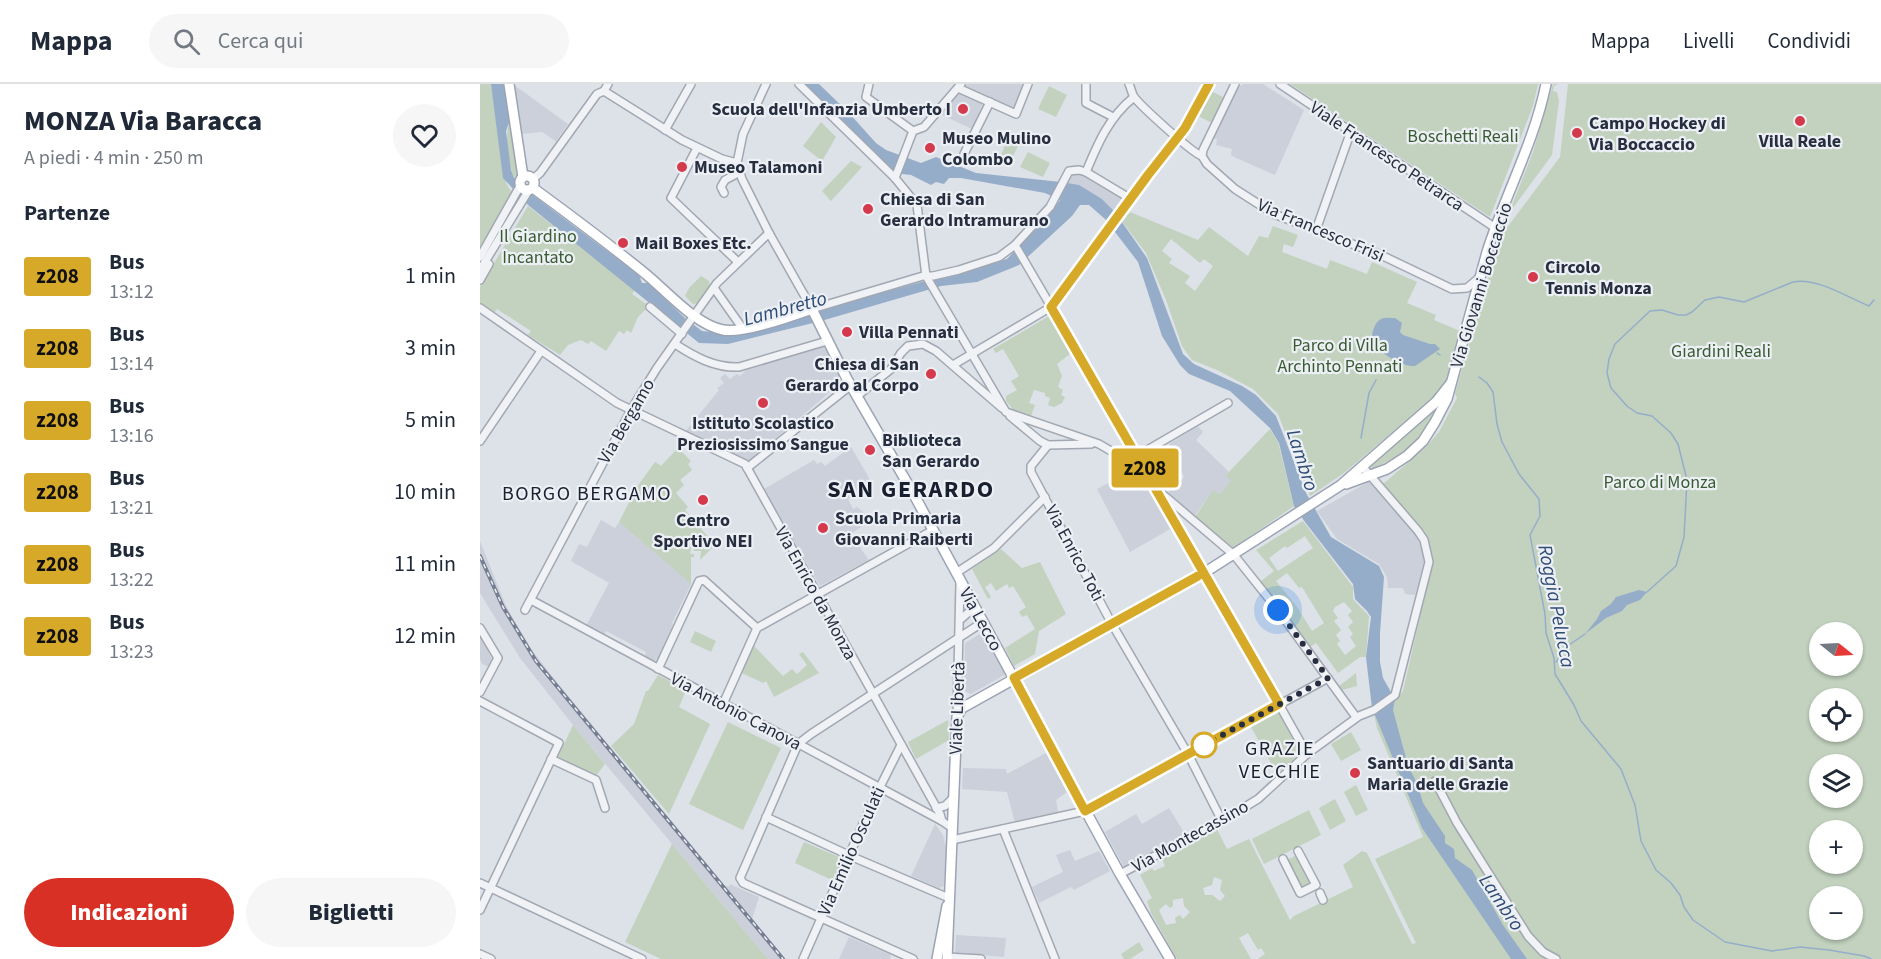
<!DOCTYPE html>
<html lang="it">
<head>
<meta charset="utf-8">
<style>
	:root { --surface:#fff; --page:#f6f6f7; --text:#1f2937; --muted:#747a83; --line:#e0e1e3; --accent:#d93025 }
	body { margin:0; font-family:"Source Sans 3",sans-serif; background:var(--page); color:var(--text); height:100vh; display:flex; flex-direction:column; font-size:22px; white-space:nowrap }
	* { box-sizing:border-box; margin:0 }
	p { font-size:20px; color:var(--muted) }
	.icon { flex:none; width:33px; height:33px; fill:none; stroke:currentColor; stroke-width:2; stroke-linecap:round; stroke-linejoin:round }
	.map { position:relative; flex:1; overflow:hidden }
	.side { display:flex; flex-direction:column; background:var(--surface); width:480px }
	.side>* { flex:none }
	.badge { padding:0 12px; border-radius:4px; font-size:21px; line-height:39px }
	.needle { width:39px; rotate:108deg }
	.controls { position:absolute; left:1329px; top:538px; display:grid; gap:12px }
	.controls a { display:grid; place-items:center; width:54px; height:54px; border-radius:50%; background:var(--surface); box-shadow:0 2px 4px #0004; font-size:30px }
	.you { position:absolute; width:30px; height:30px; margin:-15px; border:4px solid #fff; border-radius:50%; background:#1a73e8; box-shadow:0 0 0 9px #1a73e833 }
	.map>.badge { position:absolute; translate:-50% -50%; box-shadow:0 0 0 3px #fff }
	h2 { padding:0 24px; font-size:22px; line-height:54px }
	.round { display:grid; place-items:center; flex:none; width:63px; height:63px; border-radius:32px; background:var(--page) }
	.head { display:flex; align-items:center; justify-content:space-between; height:102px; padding:0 24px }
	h1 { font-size:28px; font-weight:800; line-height:45px }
	.primary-button { display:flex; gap:12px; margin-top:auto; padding:12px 24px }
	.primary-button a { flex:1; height:69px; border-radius:36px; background:var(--accent); color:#fff; font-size:24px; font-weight:800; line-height:69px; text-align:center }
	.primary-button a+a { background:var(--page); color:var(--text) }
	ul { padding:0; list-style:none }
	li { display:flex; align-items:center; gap:18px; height:72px; padding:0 24px }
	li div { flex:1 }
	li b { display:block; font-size:22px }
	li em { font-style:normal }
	li .badge { min-width:66px; font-weight:700; text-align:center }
	header { display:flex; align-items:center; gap:36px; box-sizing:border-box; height:84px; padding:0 30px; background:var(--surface); border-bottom:2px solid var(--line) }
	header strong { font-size:28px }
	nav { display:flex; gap:33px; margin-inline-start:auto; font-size:21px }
	.search { width:420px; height:54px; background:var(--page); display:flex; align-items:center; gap:15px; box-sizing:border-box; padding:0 21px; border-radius:33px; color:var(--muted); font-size:22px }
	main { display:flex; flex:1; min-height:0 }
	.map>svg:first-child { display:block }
</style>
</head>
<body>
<header>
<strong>Mappa</strong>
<div class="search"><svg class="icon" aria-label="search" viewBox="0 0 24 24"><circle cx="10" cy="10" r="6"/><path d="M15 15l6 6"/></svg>Cerca qui</div>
<nav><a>Mappa</a><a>Livelli</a><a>Condividi</a></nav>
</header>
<main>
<section class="side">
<div class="head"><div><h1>MONZA Via Baracca</h1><p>A piedi · 4 min · 250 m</p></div><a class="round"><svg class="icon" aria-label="heart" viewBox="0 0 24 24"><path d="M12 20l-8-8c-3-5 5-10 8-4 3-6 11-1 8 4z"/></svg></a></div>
<h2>Partenze</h2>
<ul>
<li><span class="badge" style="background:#d7a928;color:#111">z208</span><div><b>Bus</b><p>13:12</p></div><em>1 min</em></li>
<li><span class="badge" style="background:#d7a928;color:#111">z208</span><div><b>Bus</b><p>13:14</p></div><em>3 min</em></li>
<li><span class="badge" style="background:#d7a928;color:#111">z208</span><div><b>Bus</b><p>13:16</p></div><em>5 min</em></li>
<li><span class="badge" style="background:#d7a928;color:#111">z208</span><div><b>Bus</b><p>13:21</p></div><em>10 min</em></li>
<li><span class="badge" style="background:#d7a928;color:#111">z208</span><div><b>Bus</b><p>13:22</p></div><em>11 min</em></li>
<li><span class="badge" style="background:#d7a928;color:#111">z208</span><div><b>Bus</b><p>13:23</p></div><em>12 min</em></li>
</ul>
<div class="primary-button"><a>Indicazioni</a><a>Biglietti</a></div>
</section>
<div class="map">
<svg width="1401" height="875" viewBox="0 0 1401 875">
	<rect width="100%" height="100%" fill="#dde1e8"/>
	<g fill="#cbd0da">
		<path d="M487 0H546L534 26 485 3Z"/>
		<path d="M764 0H783L824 26 795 91 754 73 751 71 752 65 736 61 737 55 732 54 756 4Z"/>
		<path d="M34 1 88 40 77 56V58L62 48 41 50Z"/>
		<path d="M479 8 503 19 492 45 460 30Z"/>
		<path d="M591 89H602L639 109 642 117 635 128 622 115 584 99Z"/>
		<path d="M343 262 364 296 268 378 205 348 239 306 237 304 244 299 240 294 245 290 250 295 257 290 260 292 266 286Z"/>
		<path d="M718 342 723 348 716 356 749 388 746 391 752 397 740 410 733 406 714 433 688 408 697 402 704 393 689 360Z"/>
		<path d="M371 363 392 399 368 415 373 425 377 423 384 429 389 438 370 450 389 476 340 502 284 405 334 376 337 380 341 378 345 382Z"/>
		<path d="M655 385 670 405 692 444 650 468 617 405Z"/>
		<path d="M890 397 936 450 945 474 935 511 925 510 923 504H908L907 493 899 480 857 455 837 427Z"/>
		<path d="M121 436 135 444 139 438 211 500 192 539 193 540 178 575 173 577 165 572 166 568 126 547 124 552 106 542 129 499 91 477 99 460 107 463Z"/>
		<path d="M0 457 26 522 50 564 84 607 245 802H249L250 800 279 813 272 835 305 875H288L93 641 40 574 0 509Z"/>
		<path d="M503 548 526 590 491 610 484 607 485 559Z"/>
		<path d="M0 551 13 577 9 583 2 580 0 575Z"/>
		<path d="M566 669 587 708 576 716 578 728 535 739 527 708 482 705 483 684 526 685 527 690Z"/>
		<path d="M689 724 705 750 644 783 625 748 656 730 662 740Z"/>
		<path d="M455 740 463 751 466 765 464 802 459 804 431 792Z"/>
		<path d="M590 766 595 777 619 767 630 787 594 806 591 803 559 819 552 803 583 788 576 771Z"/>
		<path d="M476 851 526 854 524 873 475 869Z"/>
		<path d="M369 853 411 871 410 875H359Z"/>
	</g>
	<g fill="#c2d2be" fill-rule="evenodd">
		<path d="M0 0H11L26 99 32 109 20 136 0 170Z"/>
		<path d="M810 0H1058L1053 22 1010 133Z"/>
		<path d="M1073 0H1078L1074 2 1073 7 1077 8 1079 17 1072 71 1033 124H1031L1053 68Z"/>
		<path d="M1088 0H1401V875H778L785 870 781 864 778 866 768 849 759 854 771 875H697L671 829 667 817 672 814 660 791 672 784 674 787 685 782 681 773 737 745 747 765 769 755 810 836 814 832 873 803 863 781 882 767 887 769 932 860 936 859 895 775 943 753 897 644 894 630 918 613 923 607 953 477 945 448 903 400 945 364 959 348 977 314 975 309 1020 153 1080 73ZM1340 549H1372V582H1340ZM1340 615H1372V648H1340ZM1340 681H1372V714H1340ZM1340 747H1372V780H1340ZM734 793 742 796 740 806 745 812 740 817 732 811H725L723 804 732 801ZM1340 813H1372V846H1340ZM703 814 704 822 710 828 703 835 700 831 695 834 696 839 686 841 679 826 686 820 690 824 693 822V816Z"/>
		<path d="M569 2 587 11 576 33 558 25Z"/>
		<path d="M731 7 745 14 732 39 718 32Z"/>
		<path d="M30 36 37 90 34 94C28 78 24 53 30 36Z"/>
		<path d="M341 38 356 53 342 77 323 62Z"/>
		<path d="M528 55 539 60 529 80 519 75Z"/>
		<path d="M548 68 570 79 563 93 540 83Z"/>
		<path d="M371 77 382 83 351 117 342 107Z"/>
		<path d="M48 122 155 206 152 210 169 222 158 233 151 249 147 246 144 250 139 247 126 267 111 257 108 260 101 256 88 261 80 271 48 251 51 247 17 225 14 229 0 219V203Z"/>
		<path d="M650 128 718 156 729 143 768 172 779 152 788 154 793 142 818 151 813 163 804 160 802 168 847 185 850 176 887 190 892 178 937 198 927 219 956 231 954 236 980 247 968 295 962 306 864 389 830 412 798 330 773 305 737 286 712 276 702 262 686 216 666 169 641 136ZM691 155 720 179 724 175 733 182 715 207 705 199 710 192 689 179 692 175 682 167Z"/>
		<path d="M221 192 229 197 230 203 219 219 213 220 205 212 209 204Z"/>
		<path d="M569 232 590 270 577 280 582 292 578 303 583 306 581 311 585 313 582 319 574 323 568 321 570 314 565 312V309L554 306 549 319 555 321 551 332 536 329 526 317V312L537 306 531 297 539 292 523 265 516 269 513 265Z"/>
		<path d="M958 320 959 325C937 359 931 367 893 384L891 383 890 381Z"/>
		<path d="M790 345 798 358 814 422 753 464 715 433 733 406 740 410 751 397 746 391Z"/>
		<path d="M198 364 211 377 208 380 212 386 200 396 204 401 196 409 208 423 205 426 235 461 220 476 221 467H214V464H211L210 470H214V473H211V500L139 438 157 403 175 378 181 382Z"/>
		<path d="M823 437 873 503V515L889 532 886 573H880L858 589 836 559 830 563 806 531 812 526 808 522 803 526 781 497 794 487 776 466ZM825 452 833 464 798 487 789 474 805 462 807 464ZM807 489 819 504 822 503 844 539 832 547 817 523 796 497ZM864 518 872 527 868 531 873 538 868 543 873 550 870 553 876 562 865 571 857 560 860 557 856 551 861 546 854 537 858 534 853 527 855 523Z"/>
		<path d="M521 465 542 484 560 478 586 530 559 547 555 570 534 582 525 564 555 545 547 531 542 533 539 528 546 523 533 502 529 504 527 500 516 507 511 499 505 503 511 513 508 515 492 485Z"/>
		<path d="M215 547 236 557 231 568 210 558Z"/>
		<path d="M274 562 303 592 312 585 317 590 327 581 319 570 323 568 339 589 294 613 286 597 283 599 262 589Z"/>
		<path d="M876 589 877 602 862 606 859 602Z"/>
		<path d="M178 591 206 606 199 623 230 640 189 730 131 662 154 640 166 607H168Z"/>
		<path d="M797 626 822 668 797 690 770 641Z"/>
		<path d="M468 636 469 656 436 675 428 658Z"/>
		<path d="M248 638 301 664 263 746 209 720Z"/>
		<path d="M93 641 125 680 115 693 77 675Z"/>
		<path d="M871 648 881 666 861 677 851 660Z"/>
		<path d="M876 701 888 726 876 732 864 708Z"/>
		<path d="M855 715 866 737 850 746 839 724Z"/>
		<path d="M829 726 841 751 784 780 772 755Z"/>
		<path d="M324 758 359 773 360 778 352 796 315 779Z"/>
		<path d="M192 760 288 875H181L145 858Z"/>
		<path d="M821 769 838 802 820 811 803 778Z"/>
		<path d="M659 858 664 866 650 875H644L641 870Z"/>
	</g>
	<g fill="#96adca">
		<path d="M11 0H25L30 36 26 47 31 86 34 94 54 112 159 191 162 199H168L206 235 222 247 248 250 527 175 569 131 580 116 565 109 481 94H469L464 100 456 98 451 101 431 91 414 89 323 0H339L369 29 396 59 406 66 441 79 456 73 496 89 581 98 599 101 622 115 635 128 667 174 703 270 714 280 762 302 776 311 796 332 826 409 851 453 899 482 904 493 900 549V578L903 594 915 615 913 626 923 663 929 684 937 699 943 719 965 752V759L974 765 975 774 992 786 1023 841 1047 875H1031L942 744 892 624 886 573 891 533 887 527 875 515 873 500 825 438 814 422 799 359 790 344 750 307 709 290 700 281 682 252 658 178 625 135 609 121H600L592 132 539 181 497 198 461 202 341 237 248 260 219 259 48 121 23 94Z"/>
		<path d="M915 234 922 239 920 248 923 251 950 260H955L960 265 935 282C922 283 902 270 894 260 889 255 894 238 901 235 904 233 911 234 915 234Z"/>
		<path d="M1159 506 1167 508 1160 516 1147 521 1142 527 1126 534 1105 550 1117 535 1121 527 1131 520 1136 513Z"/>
	</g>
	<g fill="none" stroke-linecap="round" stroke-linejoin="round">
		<g stroke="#96adca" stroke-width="1.5">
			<path d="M957 269 960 271"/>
			<path d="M999 293 1007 299 1013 308 1017 340 1022 358 1039 390 1059 415 1060 432 1050 451 1065 530 1066 549 1074 574 1075 590 1094 621 1101 637 1141 685 1155 721 1161 757 1176 786 1191 799 1200 811 1204 823 1213 836 1245 858 1292 867 1320 863 1349 866 1384 872 1391 875"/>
			<path d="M881 354 889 309 896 296"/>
			<path d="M1167 508 1196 482 1204 453 1207 396 1198 360 1191 349 1172 332 1157 329 1147 322 1131 304 1127 289 1129 275 1135 260 1170 227 1182 226 1198 231H1206L1212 228 1225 216 1239 213 1264 218 1313 198C1336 193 1367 213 1389 222L1394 216"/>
			<path d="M1076 578 1089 561 1105 550"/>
		</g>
		<defs>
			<g id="minor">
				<path d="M286 0 263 50 257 79 262 95 289 149 332 225 443 192H453L479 186 519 173 535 161 570 123 589 87 599 86 606 88 646 112 648 118"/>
				<path d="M319 0 415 94 437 121 446 192"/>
				<path d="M389 0 386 13 433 47"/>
				<path d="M606 0V19L633 33"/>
				<path d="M649 0C651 4 652 10 654 13 662 23 712 69 722 72L727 80 755 105 794 130 901 171 972 205 987 204 1000 193"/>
				<path d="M800 0 1014 143"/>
				<path d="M478 4 536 30 548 0"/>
				<path d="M124 7 202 56 242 75 257 79"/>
				<path d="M185 46 211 0"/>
				<path d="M217 64 191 114 258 178"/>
				<path d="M484 70 510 18"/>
				<path d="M722 72 723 66 755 0"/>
				<path d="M606 88C618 59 629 33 654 13"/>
				<path d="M415 94 433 47 444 43 481 0"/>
				<path d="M53 95 60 89 117 10 124 7 128 0"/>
				<path d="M244 109 241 103 245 96 260 88"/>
				<path d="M836 146 871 47"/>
				<path d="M535 161 668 388 827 670"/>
				<path d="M0 173 40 102"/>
				<path d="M0 186 49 106"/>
				<path d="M446 192 526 328 619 360 665 387"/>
				<path d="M0 196 9 180"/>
				<path d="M234 204 263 245"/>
				<path d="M170 223 202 250"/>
				<path d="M0 224 137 319 265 380 460 730 462 737"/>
				<path d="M195 260C215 273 235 284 259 283L347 257"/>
				<path d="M473 281 571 223 668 91 705 44 729 0"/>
				<path d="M377 312 411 285 421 269 428 262 443 260 456 267 522 324"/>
				<path d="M530 332 560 357 568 361 611 360"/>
				<path d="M0 357 61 267"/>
				<path d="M568 361 551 382V388L632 540 708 670 742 737"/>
				<path d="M657 372 748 319"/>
				<path d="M267 384 371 301"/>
				<path d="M680 408 754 471 798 526 876 633"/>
				<path d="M476 489 514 464 565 413"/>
				<path d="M51 516 462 737 472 744"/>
				<path d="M45 526 151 326 177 284 237 199 289 149"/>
				<path d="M481 535 490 527 498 528"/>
				<path d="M0 544 18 574 0 608"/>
				<path d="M178 585 219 497 224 496 277 544"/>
				<path d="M0 617 79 659 0 826"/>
				<path d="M243 620 277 544 453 446"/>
				<path d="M477 631 480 498"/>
				<path d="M71 675 116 696 125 724"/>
				<path d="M955 697 977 739 1048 852 1063 868 1076 875"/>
				<path d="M456 724 465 722 474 713"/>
				<path d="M286 733 375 774 469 814"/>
				<path d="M523 745 575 875"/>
				<path d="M472 756 605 727 848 594"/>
				<path d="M803 775 820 809 836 801 818 767"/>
				<path d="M640 790 742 737 778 715 827 670 879 632 894 626 915 611 949 478 944 456 938 447 882 382"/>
				<path d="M0 799 162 875"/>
				<path d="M840 809 843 816"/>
				<path d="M0 870 11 875"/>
				<path d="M323 875 395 713 421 661"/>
				<path d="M433 875 263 799 260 794 318 660 331 650 503 538"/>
				<path d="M468 875 467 873 501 875"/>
			</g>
			<g id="major">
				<path d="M29 0 43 93"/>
				<circle cx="47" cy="99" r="7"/>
				<path d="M53 104C90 131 126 158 162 187 185 205 215 241 243 246 263 250 312 232 332 225L367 295 433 409 640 790 690 875"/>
				<path d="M866 400 907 385 927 372 943 357 955 338 967 315 1007 168C1025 111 1054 59 1066 0"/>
				<path d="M457 875 467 822"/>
				<path d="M467 875 477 633 482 624 724 489 861 401 956 318 971 299"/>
			</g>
		</defs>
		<use href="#minor" stroke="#a2a8b2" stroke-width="10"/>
		<use href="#major" stroke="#9ca4b4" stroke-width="12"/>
		<use href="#minor" stroke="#f0f2f6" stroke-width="7"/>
		<use href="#major" stroke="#fff" stroke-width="9"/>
		<defs>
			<path id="rail" d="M0 472 23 523 56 577 303 875"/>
		</defs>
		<use href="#rail" stroke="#767f92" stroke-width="4"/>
		<use href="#rail" stroke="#ecf0f5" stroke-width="1.5" stroke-dasharray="4.5" stroke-linecap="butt"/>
	</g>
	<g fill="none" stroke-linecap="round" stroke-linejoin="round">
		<defs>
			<path id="line" d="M718 492 534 594 605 727 799 620 571 223 668 91 705 44 729 0"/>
		</defs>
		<use href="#line" stroke="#fff" stroke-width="14"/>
		<use href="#line" stroke="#d7a928" stroke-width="9"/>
		<path stroke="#262e3f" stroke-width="6" stroke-dasharray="0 10.8" d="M724 661 848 594 798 526"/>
	</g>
	<g fill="#d43a4c" stroke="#ecf0f5" stroke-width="2">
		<circle cx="483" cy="25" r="6"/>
		<circle cx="1320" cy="37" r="6"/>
		<circle cx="1097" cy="49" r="6"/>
		<circle cx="450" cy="64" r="6"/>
		<circle cx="202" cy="83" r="6"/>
		<circle cx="388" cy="125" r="6"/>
		<circle cx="143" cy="159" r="6"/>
		<circle cx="1053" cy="193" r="6"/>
		<circle cx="367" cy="248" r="6"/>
		<circle cx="451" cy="290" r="6"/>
		<circle cx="283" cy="319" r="6"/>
		<circle cx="390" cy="366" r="6"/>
		<circle cx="223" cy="416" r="6"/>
		<circle cx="343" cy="444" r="6"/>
		<circle cx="875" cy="689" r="6"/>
	</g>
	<circle fill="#fff" stroke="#d7a928" stroke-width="3" cx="724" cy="661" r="12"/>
	<g text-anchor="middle" stroke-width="4.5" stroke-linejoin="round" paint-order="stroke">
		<g font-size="18" font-weight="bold" fill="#262e3f" stroke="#ecf0f5" text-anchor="start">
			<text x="471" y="31" text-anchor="end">Scuola dell'Infanzia Umberto I</text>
			<text x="1109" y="45">Campo Hockey di<tspan x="1109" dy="21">Via Boccaccio</tspan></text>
			<text x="462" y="60">Museo Mulino<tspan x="462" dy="21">Colombo</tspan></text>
			<text x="1320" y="63" text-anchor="middle">Villa Reale</text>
			<text x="214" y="89">Museo Talamoni</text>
			<text x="400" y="121">Chiesa di San<tspan x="400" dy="21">Gerardo Intramurano</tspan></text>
			<text x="155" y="165">Mail Boxes Etc.</text>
			<text x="1065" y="189">Circolo<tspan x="1065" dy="21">Tennis Monza</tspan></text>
			<text x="379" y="254">Villa Pennati</text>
			<text x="439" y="286" text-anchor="end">Chiesa di San<tspan x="439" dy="21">Gerardo al Corpo</tspan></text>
			<text x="283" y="345" text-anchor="middle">Istituto Scolastico<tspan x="283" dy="21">Preziosissimo Sangue</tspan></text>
			<text x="402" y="362">Biblioteca<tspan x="402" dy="21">San Gerardo</tspan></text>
			<text x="355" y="440">Scuola Primaria<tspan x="355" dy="21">Giovanni Raiberti</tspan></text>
			<text x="223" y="442" text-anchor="middle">Centro<tspan x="223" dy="21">Sportivo NEI</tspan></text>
			<text x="887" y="685">Santuario di Santa<tspan x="887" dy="21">Maria delle Grazie</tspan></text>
		</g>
		<g font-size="18" fill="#395b32" stroke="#ecf0f5">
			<text x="983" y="58">Boschetti Reali</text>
			<text x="58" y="158">Il Giardino<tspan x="58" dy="21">Incantato</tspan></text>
			<text x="860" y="267">Parco di Villa<tspan x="860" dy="21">Archinto Pennati</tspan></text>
			<text x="1241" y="273">Giardini Reali</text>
			<text x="1180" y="404">Parco di Monza</text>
		</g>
		<g font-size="18" fill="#262e3f" stroke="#ecf0f5">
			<text transform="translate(907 72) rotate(34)" y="6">Viale Francesco Petrarca</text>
			<text transform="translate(841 146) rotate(23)" y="6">Via Francesco Frisi</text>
			<text transform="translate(1001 201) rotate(-73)" y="6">Via Giovanni Boccaccio</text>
			<text transform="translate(146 337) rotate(-60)" y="6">Via Bergamo</text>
			<text transform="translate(595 469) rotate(62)" y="6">Via Enrico Toti</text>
			<text transform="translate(336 509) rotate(61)" y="6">Via Enrico da Monza</text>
			<text transform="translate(501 535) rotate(61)" y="6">Via Lecco</text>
			<text transform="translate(477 624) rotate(-88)" y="6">Viale Libertà</text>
			<text transform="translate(256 627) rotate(28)" y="6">Via Antonio Canova</text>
			<text transform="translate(710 752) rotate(-29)" y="6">Via Montecassino</text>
			<text transform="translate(371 767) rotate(-66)" y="6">Via Emilio Osculati</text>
		</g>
		<g font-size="20" font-style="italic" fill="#2e4b74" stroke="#ecf0f5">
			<text transform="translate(305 224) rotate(-15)" y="7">Lambretto</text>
			<text transform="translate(823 376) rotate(72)" y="7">Lambro</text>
			<text transform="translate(1077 522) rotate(79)" y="7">Roggia Pelucca</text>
			<text transform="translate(1022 818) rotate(56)" y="7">Lambro</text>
		</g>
		<g font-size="20" letter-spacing="1.5" fill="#181f2f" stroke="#ecf0f5">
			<text x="107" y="416">BORGO BERGAMO</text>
			<text x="800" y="671">GRAZIE<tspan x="800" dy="23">VECCHIE</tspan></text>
		</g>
		<g font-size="24" font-weight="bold" letter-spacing="1.5" fill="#181f2f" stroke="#ecf0f5">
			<text x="431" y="413">SAN GERARDO</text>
		</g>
	</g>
</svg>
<div class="controls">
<a><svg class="needle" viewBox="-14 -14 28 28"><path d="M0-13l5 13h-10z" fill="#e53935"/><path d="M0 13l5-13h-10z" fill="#747a83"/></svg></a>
<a><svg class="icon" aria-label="locate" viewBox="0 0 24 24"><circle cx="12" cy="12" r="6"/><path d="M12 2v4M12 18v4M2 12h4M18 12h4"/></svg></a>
<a><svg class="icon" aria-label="layers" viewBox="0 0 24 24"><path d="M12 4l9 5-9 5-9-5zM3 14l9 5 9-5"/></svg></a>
<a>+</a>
<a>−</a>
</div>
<div class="you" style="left:798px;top:526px"></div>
<b class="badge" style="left:665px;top:384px;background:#d7a928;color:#111">z208</b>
</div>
</main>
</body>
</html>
